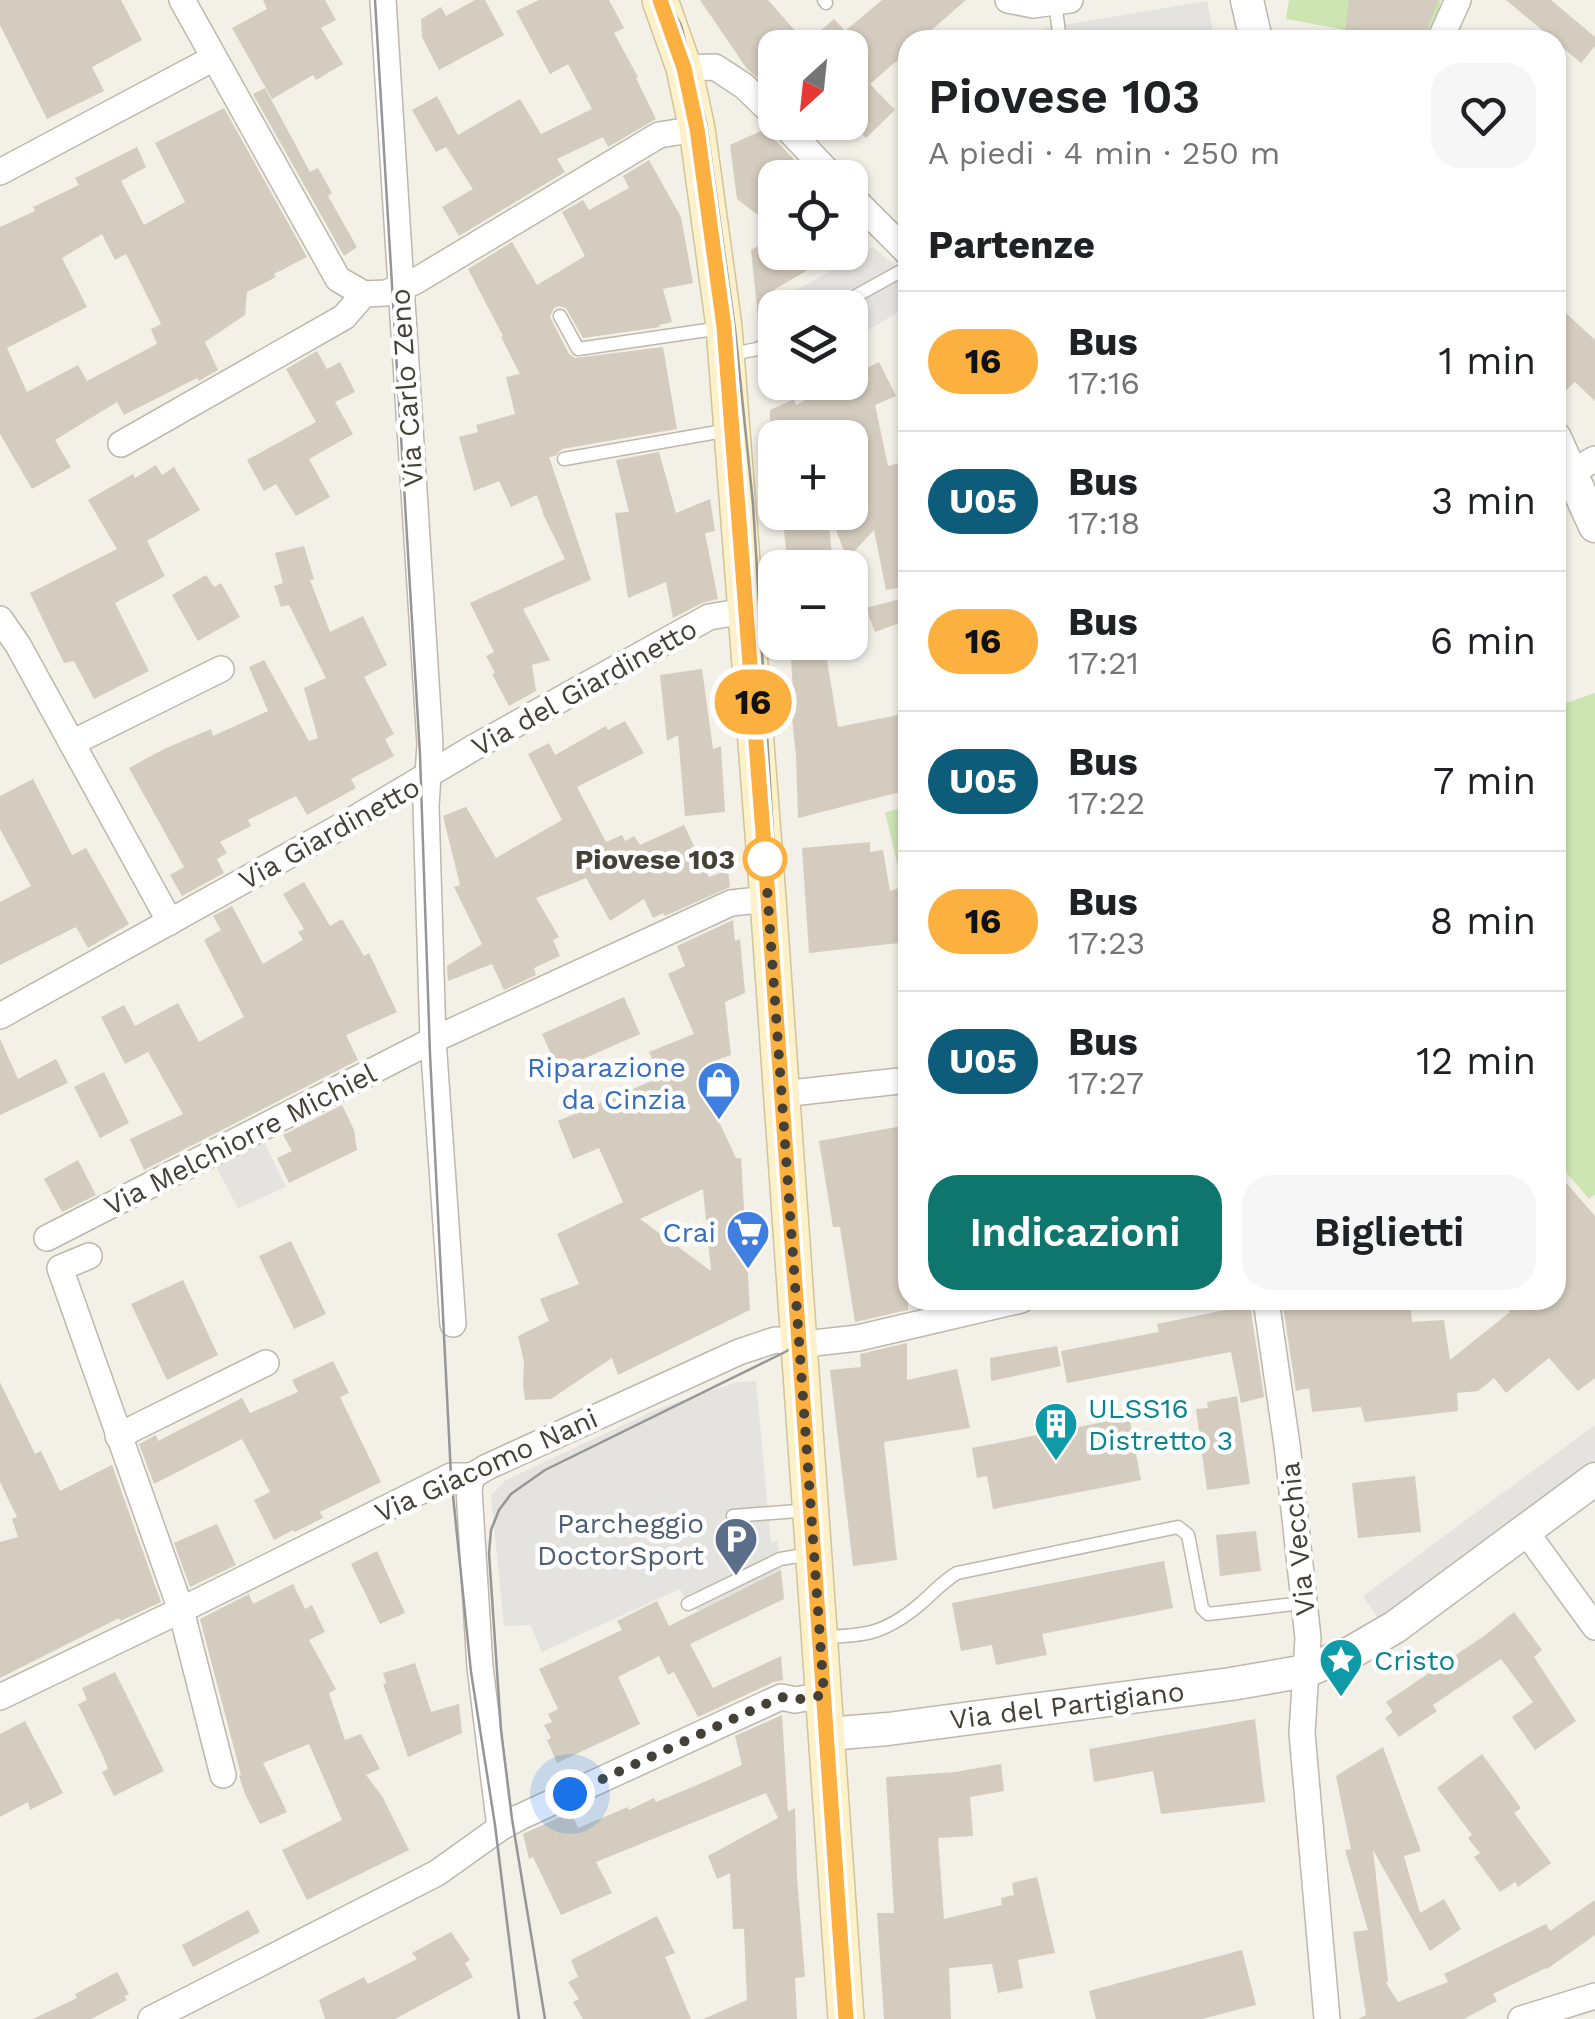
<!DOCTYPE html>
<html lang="it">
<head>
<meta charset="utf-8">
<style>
	:root { --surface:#fff; --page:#f6f6f6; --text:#202124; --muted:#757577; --line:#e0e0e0; --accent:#0f766e }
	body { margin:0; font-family:"Work Sans",sans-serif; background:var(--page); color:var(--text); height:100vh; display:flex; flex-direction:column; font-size:38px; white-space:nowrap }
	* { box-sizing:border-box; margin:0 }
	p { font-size:32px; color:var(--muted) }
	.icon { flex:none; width:55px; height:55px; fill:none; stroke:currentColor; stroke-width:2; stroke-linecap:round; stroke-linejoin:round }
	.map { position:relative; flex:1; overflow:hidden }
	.details { position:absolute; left:898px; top:30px; width:668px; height:1280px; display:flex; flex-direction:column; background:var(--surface); border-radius:30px; box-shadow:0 2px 8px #0004 }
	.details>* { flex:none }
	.badge { padding:0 20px; border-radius:32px; font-size:35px; line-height:65px }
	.needle { width:65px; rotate:207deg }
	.buttons { position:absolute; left:758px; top:30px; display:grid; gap:20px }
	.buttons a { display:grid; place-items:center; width:110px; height:110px; border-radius:20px; background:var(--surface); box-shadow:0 2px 8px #0004; font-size:50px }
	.you { position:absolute; width:50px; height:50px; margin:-25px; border:8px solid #fff; border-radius:50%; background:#1a73e8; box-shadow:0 0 0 15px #1a73e833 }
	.map>.badge { position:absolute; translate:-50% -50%; box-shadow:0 0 0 5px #fff }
	h2 { padding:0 30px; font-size:38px; line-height:90px }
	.round { display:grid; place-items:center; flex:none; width:105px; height:105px; border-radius:30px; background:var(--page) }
	.head { display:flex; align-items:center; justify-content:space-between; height:170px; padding:0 30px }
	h1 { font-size:48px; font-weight:600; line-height:75px }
	.button { display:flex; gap:20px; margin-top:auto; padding:20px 30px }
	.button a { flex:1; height:115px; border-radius:30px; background:var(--accent); color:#fff; font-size:40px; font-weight:600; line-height:115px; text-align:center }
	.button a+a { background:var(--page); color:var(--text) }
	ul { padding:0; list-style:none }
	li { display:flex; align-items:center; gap:30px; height:140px; padding:0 30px; border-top:2px solid var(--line) }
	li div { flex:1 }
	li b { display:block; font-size:38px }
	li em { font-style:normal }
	li .badge { min-width:110px; font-weight:700; text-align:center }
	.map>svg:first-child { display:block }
</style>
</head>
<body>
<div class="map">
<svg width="1595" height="2019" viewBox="0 0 1595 2019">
	<rect width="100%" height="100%" fill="#f3f0e8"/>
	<g fill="#cde5b3">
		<path d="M1289 0H1441L1433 40H1401L1286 19Z"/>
		<path d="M1595 693V1194L1589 1199 1555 1159V939L1561 938H1555V707Z"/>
		<path d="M907 807V878L901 880 885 812Z"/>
	</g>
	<g fill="#e4e3df">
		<path d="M1207 1 1215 40H1048L1046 28Z"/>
		<path d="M873 247 901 271 907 283V307L850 341V308H775V340L766 345 761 310Z"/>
		<path d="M258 1129 286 1187 238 1208 209 1154Z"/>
		<path d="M756 1381 771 1543 777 1541 781 1570 699 1611 688 1604 680 1589 542 1652 530 1625 504 1626 491 1495 506 1480 660 1408 737 1382Z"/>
		<path d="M1595 1425V1479L1387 1632 1363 1596Z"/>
	</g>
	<g fill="#d4ccbe" fill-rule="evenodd">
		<path d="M0 0H121L142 40 92 67 104 91 47 119 0 25Z"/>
		<path d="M263 0H325L336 20 321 28 343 64 316 80 313 75 272 99 232 28 267 9Z"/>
		<path d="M475 0H485L504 35 439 70 422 37 421 19 441 7 446 16Z"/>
		<path d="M539 0H609L624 28 614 33 638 77 636 78 656 119 608 147 603 137 557 159 565 172 459 236 442 207 473 189 446 147 436 152 412 110 437 96 458 135 520 99 541 134 592 109 568 64 550 74 516 11Z"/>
		<path d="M700 0H768L806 43 834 19 845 31 882 0H966L920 40H908V51L870 84 895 110 866 138 850 121V48H775V93L747 69Z"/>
		<path d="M1349 0H1438L1424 40 1392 34 1391 40 1345 31Z"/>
		<path d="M1506 0H1551L1595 37V46L1581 63Z"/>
		<path d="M265 88 310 172 318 168 332 193 328 196 357 247 344 256 253 94Z"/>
		<path d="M224 108 307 257 274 274 276 277 247 292 245 315 205 342 218 370 199 381 197 378 124 415 117 402 55 440 71 467 32 489 0 434V227L35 211 33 207 79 185 75 178 137 147 146 167 121 181 144 225 185 202 155 143ZM102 234 115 260 126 254 161 324 151 329 157 344 87 381 78 365 27 392 7 348 87 307 62 258Z"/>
		<path d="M765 129 803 169 796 178H775V228L737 199 730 145Z"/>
		<path d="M649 160 681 217 693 283 663 289 672 322 659 325 660 327 583 338 566 308 559 306 554 308 550 317 569 354 575 358 663 347 677 429 562 449 555 456 549 457 591 580 523 609 550 660 532 665 536 691 509 706 492 674 495 673 486 656 494 652 470 603 565 559 544 516 537 495 511 507 499 481 474 491 459 437 478 432 476 425 515 414 506 377 520 374 501 337 503 336 468 269 512 242 537 285 585 256 562 212 583 200 589 210 629 188 623 176Z"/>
		<path d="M775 237V252H839L775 289V317L758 318 751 250Z"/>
		<path d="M1555 303 1595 340V401L1575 382 1555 400Z"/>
		<path d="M317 351 327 369 340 362 355 392 335 402 353 434 309 459 330 497 296 516 276 484 264 491 247 460 316 422 286 369Z"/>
		<path d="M879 362 896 396 875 405 888 466 908 461V586L886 590 874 530 847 559 829 512H850V438H770V410L794 399 796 405 838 382H850V376Z"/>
		<path d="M659 452 676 513 710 499 715 531 705 533 718 599 702 603 673 618 666 582 628 598 615 513 629 512 616 460Z"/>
		<path d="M156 465 162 475 174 467 200 510 147 541 165 576 115 603 149 671 94 699 74 661 64 663 30 593 117 549 88 500 133 474 135 478Z"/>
		<path d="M782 512H828L833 568H788Z"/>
		<path d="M304 546 314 579 310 580 330 632 363 616 387 665 364 677 394 734 385 739 394 756 351 779 356 788 307 815 296 796 248 820 251 826 220 842 227 853 217 859 224 873 182 896 170 875 184 867 129 768 164 749 211 729 213 736 268 711 249 667 264 660 309 741 318 738 304 688 326 678 289 605 281 607 274 586 283 583 275 553Z"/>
		<path d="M206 575 214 587 221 583 240 617 198 641 172 595Z"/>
		<path d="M900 599 905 621 875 632 866 608Z"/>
		<path d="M790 642H824L838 727 908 713V790L798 818 796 756 791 708H794Z"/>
		<path d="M702 669 713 749 721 746 725 812 685 816 678 735 667 741 660 675Z"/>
		<path d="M625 721 644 753 577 787 606 842 622 835 625 841 634 836 640 845 684 825 709 877 728 870 730 887 665 916 663 913 653 918 644 899 610 921 586 878 536 898 559 937 553 940 560 956 534 968 536 975 504 990 492 964 448 981 447 966 482 944 454 887 460 885 443 816 466 807 496 858 562 820 528 754 549 743 555 755 606 726 608 730Z"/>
		<path d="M33 779 72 855 86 848 129 924 88 948 76 927 0 965V902L31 886 0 829V796Z"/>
		<path d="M870 842V852L883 850 890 891 908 885V942L809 953 802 848Z"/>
		<path d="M304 882 330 926 342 919 364 956 369 953 397 1012 346 1035 358 1060 144 1170 130 1139 183 1114 148 1052 125 1064 101 1017 124 1005 135 1026 178 1003 199 1042 244 1017 204 940 221 930 213 916 232 906 263 964 303 940 298 932 304 929 283 894Z"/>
		<path d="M733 920 735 941 740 939 745 993 725 1002 731 1055 714 1061 724 1080 725 1100 712 1107 736 1158H741L750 1310 618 1375 612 1358 551 1399 525 1400 523 1385 524 1362 518 1336 549 1321 540 1299 579 1284 557 1234 623 1202 599 1148 573 1159 558 1121 661 1077 649 1052 694 1034 668 974 685 966 677 946ZM703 1189 711 1271 640 1219Z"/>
		<path d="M624 997 640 1034 558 1070 542 1034Z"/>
		<path d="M0 1039 18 1079 56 1059 68 1083 0 1115Z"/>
		<path d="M104 1072 129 1123 100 1138 74 1087Z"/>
		<path d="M342 1105 354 1130 357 1150 289 1183 277 1158 292 1151 283 1135Z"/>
		<path d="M908 1125V1310L855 1322 840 1227H833L819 1141Z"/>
		<path d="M78 1160 96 1195 62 1212 44 1179Z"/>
		<path d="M1555 1170 1595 1216V1378L1578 1391 1549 1358 1506 1393 1494 1378 1478 1391 1457 1393 1458 1411 1365 1422 1361 1407 1312 1412 1309 1388 1296 1391 1282 1300H1410L1412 1322 1444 1320 1450 1360 1510 1312 1500 1300H1555Z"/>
		<path d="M291 1241 326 1314 294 1329 259 1256Z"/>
		<path d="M183 1280 218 1355 167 1380 131 1304Z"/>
		<path d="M1250 1305 1264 1397 1241 1403 1231 1352 1067 1383 1061 1351 1159 1332 1157 1324Z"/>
		<path d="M907 1343V1380L957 1369 970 1428 884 1442 897 1560 853 1566 830 1370 861 1367 860 1354Z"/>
		<path d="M1057 1346 1061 1366 991 1381 990 1358Z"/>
		<path d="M333 1361 349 1393 340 1397 381 1482 320 1512 323 1518 295 1532 293 1530 274 1540 254 1500 270 1492 242 1439 154 1484 139 1444 156 1435 158 1441 242 1398 250 1413 298 1392 292 1380Z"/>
		<path d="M0 1382 35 1454 41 1451 60 1491 112 1465 161 1602 120 1621 119 1618 0 1678V1542L18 1537 12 1519 17 1517 0 1482Z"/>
		<path d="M1237 1396 1250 1484 1207 1490 1196 1409 1208 1408 1207 1402Z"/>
		<path d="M1129 1417 1141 1480 993 1509 987 1476 977 1478 972 1448Z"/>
		<path d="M1415 1476 1421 1532 1358 1538 1352 1483Z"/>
		<path d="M217 1524 236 1565 190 1587 174 1543Z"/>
		<path d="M1256 1531 1261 1571 1220 1576 1216 1535Z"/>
		<path d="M377 1551 405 1613 380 1624 351 1564Z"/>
		<path d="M1164 1561 1173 1608 1042 1634 1047 1655 996 1665 992 1645 961 1651 952 1603Z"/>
		<path d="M781 1570 784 1599 690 1644 713 1688 781 1656 783 1680 774 1682 698 1717 674 1672 668 1675 659 1656 618 1677 640 1724 557 1763 547 1740 551 1738 544 1725 552 1722 548 1714 558 1709 539 1669 622 1630 617 1621 657 1601 669 1626Z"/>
		<path d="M293 1584 305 1609 312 1605 325 1632 309 1640 336 1689 329 1693 345 1740 361 1734 380 1769 366 1775 382 1796 409 1850 307 1900 282 1850 342 1820 309 1744 263 1763 287 1812 260 1824 245 1794 239 1776 241 1775 200 1619 249 1594 253 1604Z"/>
		<path d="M1514 1612 1542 1650 1534 1657 1576 1721 1535 1750 1512 1717 1533 1702 1501 1659 1433 1705 1437 1711 1399 1737 1385 1718 1393 1712 1386 1702 1484 1636Z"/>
		<path d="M415 1663 431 1712 459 1704 462 1733 408 1757 383 1684 386 1683 383 1673Z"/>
		<path d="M115 1672 164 1771 114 1796 102 1772 108 1769 104 1758 78 1704 87 1700 82 1688Z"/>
		<path d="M782 1715 788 1812 795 1808 797 1877 805 1977 795 1978 797 2019H703L747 2000 744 1929H733L730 1873 717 1879 708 1856 778 1818 766 1793 596 1862 612 1893 561 1915 533 1857 529 1859 523 1834 571 1812 578 1828 628 1807 629 1810 654 1798 656 1802 702 1783 742 1765 735 1736Z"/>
		<path d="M1255 1719 1265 1802 1161 1814 1153 1771 1094 1782 1089 1749Z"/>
		<path d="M25 1721 63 1793 30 1810 28 1802 0 1817V1734Z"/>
		<path d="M1383 1747 1421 1851 1404 1856 1420 1913 1444 1899 1461 1929 1430 1951 1373 1850 1388 1981 1386 1983 1398 2002 1448 1982 1444 1974 1546 1924 1550 1931 1595 1900V1935L1547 1969 1546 1968 1493 1994 1497 2001 1464 2019H1358L1366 2015 1353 1932 1368 1930 1345 1850 1351 1849 1336 1776Z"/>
		<path d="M1482 1754 1521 1808 1514 1813 1551 1863 1518 1887 1515 1882 1500 1892 1474 1857 1480 1853 1468 1838 1472 1835 1437 1788Z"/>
		<path d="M1001 1764 1004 1791 970 1797 973 1836 938 1838 944 1919 1002 1905 1001 1898 1014 1895 1012 1883 1037 1877 1055 1953 1018 1960 1023 1988 998 1993 992 1964 949 1968 951 2019H884L877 1913H894L886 1777 955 1772Z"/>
		<path d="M248 1910 260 1932 193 1967 182 1945Z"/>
		<path d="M657 1916 675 1953 665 1957 691 2019H583L573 2002 579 1999 568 1982 578 1977 571 1960Z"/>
		<path d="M451 1932 470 1960 465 1963 473 1977 395 2019H325L319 2000 364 1977 368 1984 388 1974 417 1959 412 1953Z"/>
		<path d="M1242 1950 1256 2005 1202 2019H1096L1089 1991Z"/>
		<path d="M117 1972 129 1994 124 1996 127 2000 91 2019H33L77 1998 75 1994Z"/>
	</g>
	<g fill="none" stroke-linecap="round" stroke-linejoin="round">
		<defs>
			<g id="service">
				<path d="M824 0 826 3"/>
				<path d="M1055 2 1060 40"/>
				<path d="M834 308 901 271"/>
				<path d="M560 316 578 349 721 328"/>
				<path d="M728 355 757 349 775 340"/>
				<path d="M564 459 729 430"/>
				<path d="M733 1516 810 1510"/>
				<path d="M688 1604 780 1559 810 1554"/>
				<path d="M821 1637C865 1636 884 1634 919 1605 932 1594 942 1582 957 1573L1178 1527 1188 1535 1202 1608 1208 1614 1303 1603"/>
			</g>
			<g id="minor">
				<path d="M182 0 338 279 364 294"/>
				<path d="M383 0 430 744 426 806 433 1040 453 1324"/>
				<path d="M1008 0 1033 5 1070 0"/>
				<path d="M1440 40 1458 0"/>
				<path d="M684 68 715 67 744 86 775 116"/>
				<path d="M781 122 834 178"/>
				<path d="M0 172 214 58"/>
				<path d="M850 195 908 253"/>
				<path d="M121 444 344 317 364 294 386 293 414 282 659 135 697 129"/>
				<path d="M1572 472 1595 459"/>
				<path d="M0 619 18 645 170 922"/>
				<path d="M72 743 221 669"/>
				<path d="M0 1016 349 822 473 748 709 617 745 611"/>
				<path d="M782 1094 908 1080"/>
				<path d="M47 1238 433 1040 731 903 768 899"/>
				<path d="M89 1256 60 1268 181 1610 223 1775"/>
				<path d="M1266 1300 1287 1445 1308 1638 1302 1733 1327 2019"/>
				<path d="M118 1436 266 1363"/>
				<path d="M472 1476 469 1489 480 1667 500 1828"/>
				<path d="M1526 1532 1595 1627"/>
				<path d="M0 1697 181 1610 451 1476H472L487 1467 739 1352 775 1340 814 1343 858 1338 1021 1300"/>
				<path d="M151 2019 437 1873 500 1828 520 1817 781 1697 795 1700 824 1695"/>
				<path d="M1521 2019 1595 1996"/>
			</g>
			<g id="tertiary">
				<path d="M1247 0 1256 40"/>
				<path d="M1555 438 1595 526"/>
				<path d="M827 1734 888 1729 1231 1684 1306 1671 1352 1652 1395 1627 1595 1479"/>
			</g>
			<path id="secondary" d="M660 0 684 68 697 129 724 327 768 899 846 2019"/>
		</defs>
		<use href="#service" stroke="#beb8ab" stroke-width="15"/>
		<use href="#minor" stroke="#beb8ab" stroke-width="28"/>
		<use href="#tertiary" stroke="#beb8ab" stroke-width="35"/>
		<use href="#secondary" stroke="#d0c49a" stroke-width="38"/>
		<use href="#service" stroke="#fff" stroke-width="12"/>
		<use href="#minor" stroke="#fff" stroke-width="25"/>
		<use href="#tertiary" stroke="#fff" stroke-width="32"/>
		<use href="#secondary" stroke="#fcf1c9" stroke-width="35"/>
		<g stroke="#969696" stroke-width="2.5">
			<path d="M375 0 420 755 430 1054 451 1476 471 1672 495 1825 519 2019"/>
			<path d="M545 2019 512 1819 501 1730 489 1553 491 1530 499 1510 511 1494 545 1470 787 1351 797 1342 803 1327 753 504 735 329 706 122 681 25 668 0"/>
		</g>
	</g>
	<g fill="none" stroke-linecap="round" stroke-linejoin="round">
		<defs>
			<path id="line" d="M660 0 684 68 697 129 724 327 768 898 846 2019"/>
		</defs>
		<use href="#line" stroke="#fff" stroke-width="22"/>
		<use href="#line" stroke="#fbb040" stroke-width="15"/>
		<path stroke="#464137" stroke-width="10" stroke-dasharray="0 18" d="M570 1794 781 1697 795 1700 824 1695 765 859"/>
	</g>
	<defs>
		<symbol id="shop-pin" viewBox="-11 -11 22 30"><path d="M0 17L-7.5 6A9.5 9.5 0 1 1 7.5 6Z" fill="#3f7fe0" stroke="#fff"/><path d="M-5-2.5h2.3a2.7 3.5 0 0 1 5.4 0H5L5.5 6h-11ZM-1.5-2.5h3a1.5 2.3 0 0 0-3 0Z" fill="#fff"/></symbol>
		<symbol id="supermarket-pin" viewBox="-11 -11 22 30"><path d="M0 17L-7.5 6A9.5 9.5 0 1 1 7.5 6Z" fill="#3f7fe0" stroke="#fff"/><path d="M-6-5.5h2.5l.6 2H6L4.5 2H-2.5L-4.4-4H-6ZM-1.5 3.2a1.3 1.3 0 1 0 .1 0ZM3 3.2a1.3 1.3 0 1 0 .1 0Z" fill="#fff"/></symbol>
		<symbol id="building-pin" viewBox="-11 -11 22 30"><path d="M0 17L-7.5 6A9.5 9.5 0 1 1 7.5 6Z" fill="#0f9aa8" stroke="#fff"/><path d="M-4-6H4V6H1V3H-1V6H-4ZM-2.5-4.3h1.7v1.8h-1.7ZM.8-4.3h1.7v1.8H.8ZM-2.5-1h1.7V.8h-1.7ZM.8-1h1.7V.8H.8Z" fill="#fff"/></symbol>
		<symbol id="parking-pin" viewBox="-11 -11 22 30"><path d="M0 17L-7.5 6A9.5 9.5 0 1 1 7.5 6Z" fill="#5c6f8a" stroke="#fff"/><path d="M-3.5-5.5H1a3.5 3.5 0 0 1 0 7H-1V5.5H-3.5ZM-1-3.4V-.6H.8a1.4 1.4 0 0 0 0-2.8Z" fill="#fff"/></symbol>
		<symbol id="sight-pin" viewBox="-11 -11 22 30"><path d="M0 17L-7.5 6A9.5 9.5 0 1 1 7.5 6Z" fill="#0f9aa8" stroke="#fff"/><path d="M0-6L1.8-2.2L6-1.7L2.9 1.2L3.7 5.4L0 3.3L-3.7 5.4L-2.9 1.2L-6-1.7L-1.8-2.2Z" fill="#fff"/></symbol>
	</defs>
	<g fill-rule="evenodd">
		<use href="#shop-pin" x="694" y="1058" width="50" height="68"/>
		<use href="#supermarket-pin" x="723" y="1207" width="50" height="68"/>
		<use href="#building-pin" x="1031" y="1399" width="50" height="68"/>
		<use href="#parking-pin" x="711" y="1514" width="50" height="68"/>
		<use href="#sight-pin" x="1316" y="1635" width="50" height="68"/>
	</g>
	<circle fill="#fff" stroke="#fbb040" stroke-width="5" cx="765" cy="859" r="20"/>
	<g text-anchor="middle" stroke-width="9" stroke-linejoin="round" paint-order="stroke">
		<g font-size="28" fill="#464137" stroke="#fff">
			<text transform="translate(406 388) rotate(-94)" y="10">Via Carlo Zeno</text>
			<text transform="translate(584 687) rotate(-29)" y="10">Via del Giardinetto</text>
			<text transform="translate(329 833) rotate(-29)" y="10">Via Giardinetto</text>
			<text transform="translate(240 1139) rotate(-27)" y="10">Via Melchiorre Michiel</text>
			<text transform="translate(486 1465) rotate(-24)" y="10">Via Giacomo Nani</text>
			<text transform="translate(1297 1539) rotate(-96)" y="10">Via Vecchia</text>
			<text transform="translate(1067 1705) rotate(-7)" y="10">Via del Partigiano</text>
		</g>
		<g font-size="28" font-weight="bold" fill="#464137" stroke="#fff" text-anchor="end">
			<text x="735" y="869">Piovese 103</text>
		</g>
		<g font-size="28" fill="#366cbe" stroke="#fff" text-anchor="end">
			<text x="686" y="1077">Riparazione<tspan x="686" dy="32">da Cinzia</tspan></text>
			<text x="716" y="1242">Crai</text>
		</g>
		<g font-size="28" fill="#0d838f" stroke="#fff" text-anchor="start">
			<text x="1088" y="1418">ULSS16<tspan x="1088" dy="32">Distretto 3</tspan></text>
			<text x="1374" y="1670">Cristo</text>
		</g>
		<g font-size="28" fill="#4e5e75" stroke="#fff" text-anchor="end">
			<text x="704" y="1533">Parcheggio<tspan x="704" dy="32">DoctorSport</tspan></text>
		</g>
	</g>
</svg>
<div class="buttons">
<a><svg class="needle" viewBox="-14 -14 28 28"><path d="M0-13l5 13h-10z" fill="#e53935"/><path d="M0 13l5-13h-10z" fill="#757577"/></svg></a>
<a><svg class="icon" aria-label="locate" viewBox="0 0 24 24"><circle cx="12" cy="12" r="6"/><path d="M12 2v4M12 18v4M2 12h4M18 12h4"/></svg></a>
<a><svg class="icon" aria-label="layers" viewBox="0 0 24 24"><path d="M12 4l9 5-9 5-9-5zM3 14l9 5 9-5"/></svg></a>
<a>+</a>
<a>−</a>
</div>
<div class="you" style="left:570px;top:1794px"></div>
<b class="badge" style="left:753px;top:702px;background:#fbb040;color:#111">16</b>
<section class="details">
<div class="head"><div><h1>Piovese 103</h1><p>A piedi · 4 min · 250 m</p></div><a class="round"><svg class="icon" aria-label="heart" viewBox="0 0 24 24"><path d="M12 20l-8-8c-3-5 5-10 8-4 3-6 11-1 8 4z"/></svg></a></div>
<h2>Partenze</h2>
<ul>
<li><span class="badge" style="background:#fbb040;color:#111">16</span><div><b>Bus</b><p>17:16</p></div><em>1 min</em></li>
<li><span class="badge" style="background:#0c5c7a;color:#fff">U05</span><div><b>Bus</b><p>17:18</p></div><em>3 min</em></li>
<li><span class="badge" style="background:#fbb040;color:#111">16</span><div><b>Bus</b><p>17:21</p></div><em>6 min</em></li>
<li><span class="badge" style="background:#0c5c7a;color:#fff">U05</span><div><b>Bus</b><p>17:22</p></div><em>7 min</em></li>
<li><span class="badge" style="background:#fbb040;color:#111">16</span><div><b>Bus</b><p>17:23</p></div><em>8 min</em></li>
<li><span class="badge" style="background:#0c5c7a;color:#fff">U05</span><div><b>Bus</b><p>17:27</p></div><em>12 min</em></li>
</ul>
<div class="button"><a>Indicazioni</a><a>Biglietti</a></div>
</section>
</div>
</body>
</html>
